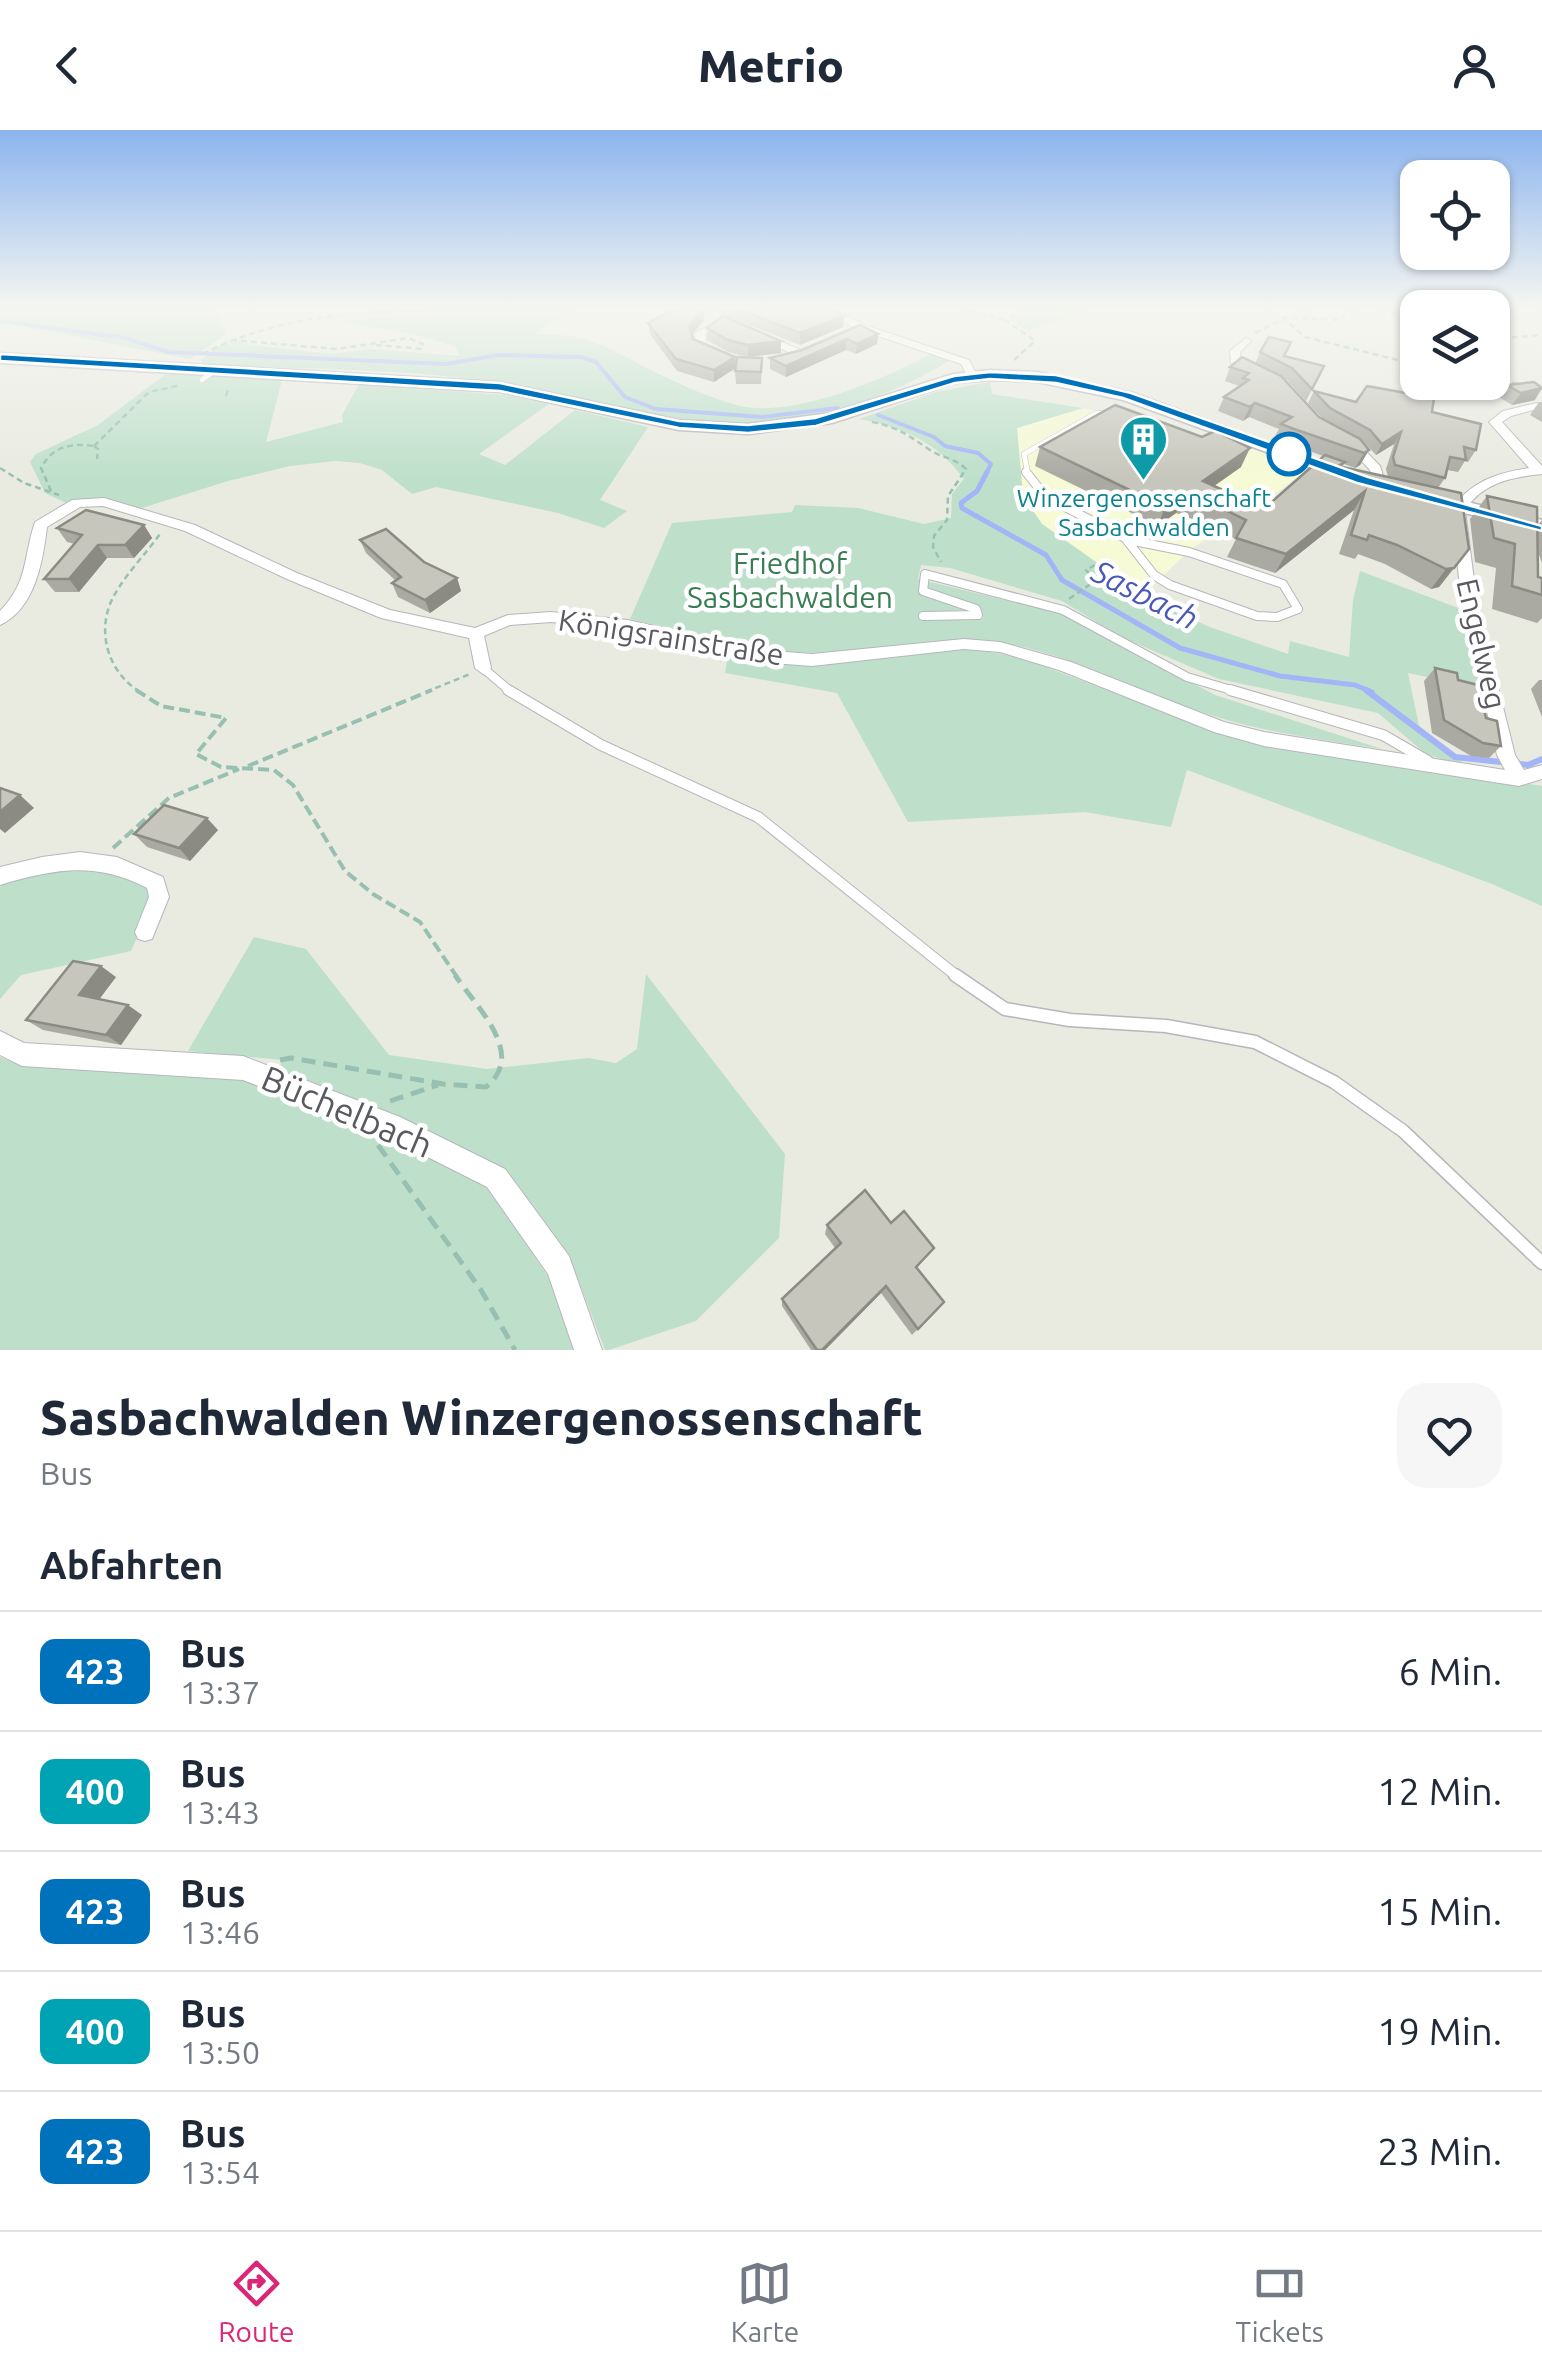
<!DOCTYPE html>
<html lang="de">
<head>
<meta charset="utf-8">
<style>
	:root { --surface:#fff; --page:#f6f6f7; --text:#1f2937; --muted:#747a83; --line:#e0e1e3; --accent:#db2777 }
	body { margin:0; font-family:Ubuntu,sans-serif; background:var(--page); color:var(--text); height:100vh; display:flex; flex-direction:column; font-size:38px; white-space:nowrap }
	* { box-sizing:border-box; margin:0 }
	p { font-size:32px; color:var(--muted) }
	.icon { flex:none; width:55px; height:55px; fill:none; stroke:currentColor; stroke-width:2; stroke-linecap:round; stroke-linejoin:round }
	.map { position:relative; height:1220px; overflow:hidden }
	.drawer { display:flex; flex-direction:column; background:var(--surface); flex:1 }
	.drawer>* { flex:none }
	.badge { padding:0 20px; border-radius:15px; font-size:35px; line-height:65px }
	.tools { position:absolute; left:1400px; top:30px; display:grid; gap:20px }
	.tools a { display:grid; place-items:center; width:110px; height:110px; border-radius:20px; background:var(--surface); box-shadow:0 2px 8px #0004; font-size:50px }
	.map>.badge { position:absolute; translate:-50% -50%; box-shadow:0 0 0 5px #fff }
	h2 { padding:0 40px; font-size:38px; line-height:90px }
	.round { display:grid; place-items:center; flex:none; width:105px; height:105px; border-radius:30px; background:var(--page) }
	.summary { display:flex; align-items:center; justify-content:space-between; height:170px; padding:0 40px }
	h1 { font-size:48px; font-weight:800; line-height:75px }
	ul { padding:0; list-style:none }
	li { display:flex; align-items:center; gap:30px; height:120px; padding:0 40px; border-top:2px solid var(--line) }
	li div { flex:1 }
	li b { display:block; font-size:38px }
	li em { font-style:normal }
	li .badge { min-width:110px; font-weight:700; text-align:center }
	header { display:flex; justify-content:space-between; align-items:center; height:130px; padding:0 40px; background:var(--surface); font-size:45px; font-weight:800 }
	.menu { display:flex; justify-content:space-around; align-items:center; height:140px; border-top:2px solid var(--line); background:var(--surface); font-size:28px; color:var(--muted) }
	.menu a { display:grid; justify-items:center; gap:5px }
	.menu .active { color:var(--accent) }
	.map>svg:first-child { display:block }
</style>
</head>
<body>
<header><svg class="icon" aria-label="back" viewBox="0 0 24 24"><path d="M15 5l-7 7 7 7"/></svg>Metrio<svg class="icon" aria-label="person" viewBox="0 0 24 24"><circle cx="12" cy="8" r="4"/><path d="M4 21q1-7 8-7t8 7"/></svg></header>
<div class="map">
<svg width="1542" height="1220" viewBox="0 0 1542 1220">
	<rect width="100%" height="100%" fill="#e9eae0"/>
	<path fill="#f6fad5" d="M1083 278 1242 314 1305 341 1249 384 1192 418 1143 465 1042 394 1023 366 1017 298Z"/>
	<g fill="#bee0ca">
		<path d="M0 177 214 179 226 204 190 229 0 192Z"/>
		<path d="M521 177 580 178 533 204C590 203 605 217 655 242 682 255 711 269 741 276 795 288 884 249 931 224L951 230C871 278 776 306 681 291 621 281 562 262 502 253 404 238 304 239 205 235L201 230 218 216 245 211 243 214 331 224 371 219 460 226 455 216 413 204 336 191Z"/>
		<path d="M1036 177H1095L1028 201 1010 190 1012 185Z"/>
		<path d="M167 243 282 250 266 312 343 292 342 285 359 254 504 265 549 274 479 324 505 335 575 280 648 297 600 370 627 381 604 398 558 383 436 357 412 364 382 340 360 333 335 331 290 336 228 351 142 378 91 368 68 374 45 363 30 332 36 324 98 295Z"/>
		<path d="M990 252 992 264 1083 278 1017 298 1023 366 1042 394 1143 465 1207 496 1288 524 1290 511 1349 527 1353 470 1360 441 1461 479 1483 559 1408 543 1419 596 1467 636 1427 625 1378 583 1219 549 1121 507 1062 471 950 438 921 435 918 449 1063 484 1215 565 1382 619C1317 609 1252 601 1190 578 1126 555 1064 522 997 512 936 503 877 523 816 523 753 522 691 505 630 489L672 393 792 382 795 375 858 378 924 394 951 388 952 364 964 349C936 311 904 298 859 289L936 262Z"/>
		<path d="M948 520H978L1019 527 1226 605 1542 656V776L1492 754 1187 640 1171 697 1085 682 908 692 837 563 725 543 728 524C809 537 868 530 948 520Z"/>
		<path d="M82 735 126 741 149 757 152 773 131 821 21 845 0 869V757L8 750Z"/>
		<path d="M254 807 306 819 389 925 487 939 588 928 616 933 637 919 646 844 785 1024 779 1108 696 1191 609 1220H605L571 1131 522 1066 502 1079 549 1148 574 1220H0V927L22 936 233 946 274 959 282 930 188 921Z"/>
	</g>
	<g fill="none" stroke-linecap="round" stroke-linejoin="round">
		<g stroke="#a3b5f7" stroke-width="4">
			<path d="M0 191 126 208 168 222 446 234 499 225 581 227 596 232 625 267 656 279 762 287 838 278"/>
			<path d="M878 285 934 307 945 316 978 323 991 334 986 344"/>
		</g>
		<path stroke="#a3b5f7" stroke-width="5" d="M987 342 977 361 961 373 962 378 1046 425 1062 450 1180 518 1280 546 1355 555 1372 562"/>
		<path stroke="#a3b5f7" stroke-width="6" d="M1366 560 1455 627 1528 635 1542 629"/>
		<defs>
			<g id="lane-far3">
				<path d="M202 250 215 240"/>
				<path d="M1028 344 1024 324 1097 283 1108 285"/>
			</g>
			<g id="lane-far2">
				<path d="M1026 342 1046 367 1125 408 1154 445 1170 455 1257 486 1277 487 1298 479 1283 454 1189 422 1129 410"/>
				<path d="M923 486 978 485 976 479 923 461 925 444 1063 480 1187 547 1238 562"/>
				<path d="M483 538 511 562"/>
			</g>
			<g id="lane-far1">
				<path d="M508 560 601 615 758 687 958 847"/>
				<path d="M1230 560 1383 605 1428 631"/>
			</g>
			<path id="lane" d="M955 845 1005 879 1070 890 1166 896 1255 912 1334 952 1403 1001 1542 1133"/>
			<g id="street">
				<path d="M816 177H828L865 195 969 230 978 247 969 249 961 234 857 199Z"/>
				<path d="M724 187 738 194 733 197 724 194 705 204 706 216 720 226 711 228 696 217 695 203Z"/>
				<path d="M761 203 803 221 804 223 795 225 757 208 756 206Z"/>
				<path d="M1246 208 1251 211 1240 222 1241 231 1258 240V244H1250L1231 233 1230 221Z"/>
				<path d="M1537 273 1542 275 1541 278 1511 286 1502 292 1542 336V344C1512 347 1481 353 1465 381L1477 473 1515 625 1524 640 1542 635V649L1519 656 1264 616 1214 602 1059 540 1000 522 964 519 812 536 758 532 628 500 551 492 510 495 484 506 491 538 483 544 475 538 469 508 381 488 287 449 185 401 103 376 80 377 47 397C43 431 35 479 0 495V481C29 451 23 427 35 392L72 370 104 368 195 395 297 443 390 480 475 498 508 485 551 482 628 490 758 520 812 524 964 509 1000 512 1071 532 1224 592 1264 602 1505 640 1497 625 1462 473 1451 381C1469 352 1496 343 1529 338L1489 292 1503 281Z"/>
				<path d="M1346 309H1354L1380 336 1386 355 1385 358H1375L1370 340 1346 315Z"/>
				<path d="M80 722 117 727 163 747 169 767 152 809 145 811 138 809 135 802 149 767 147 758C95 731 54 739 0 755V737L42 727Z"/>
				<path d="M0 901 24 913 243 926 400 987 505 1039 569 1126 602 1220H574L548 1144 487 1057 384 1005 243 950 22 936 0 925Z"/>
			</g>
			<g id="secondary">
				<path d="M0 223 500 252 679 290 748 294 830 283 953 244 990 240 1037 242 1133 263 1353 344 1350 348H1338L1123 270 1037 252 990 250 955 253 832 293 748 304 679 300 500 262 0 233Z"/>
				<path d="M1430 363 1542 390V402L1423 373V365Z"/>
			</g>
		</defs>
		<use href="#lane-far3" stroke="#b6b6bc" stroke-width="6"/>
		<use href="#lane-far2" stroke="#b6b6bc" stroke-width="10"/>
		<use href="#lane-far1" stroke="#b6b6bc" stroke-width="12"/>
		<use href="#lane" stroke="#b6b6bc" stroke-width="15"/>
		<use href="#street" stroke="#b6b6bc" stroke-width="2"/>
		<use href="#secondary" stroke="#b6b6be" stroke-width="3"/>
		<g stroke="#98c0b2" stroke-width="2.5" stroke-dasharray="6 4" stroke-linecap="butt">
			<path d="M950 177 1005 190"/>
			<path d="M1384 177 1385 181 1418 194"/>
			<path d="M1282 187 1305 207 1418 235"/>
			<path d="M1282 187 1335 190 1361 177"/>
			<path d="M1255 203 1309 177"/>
			<path d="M1492 209 1542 205"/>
			<path d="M231 210 337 219 408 208 423 214 422 219 376 215"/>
			<path d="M203 224C298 174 408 183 512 177"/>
			<path d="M1014 230 1035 211 1005 190 1031 177"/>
			<path d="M1492 251 1523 254"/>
			<path d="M226 266 229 257"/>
			<path d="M872 292C898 297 909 306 930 320 942 328 955 328 966 339L948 366 947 390 934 406 933 417 941 432"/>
			<path d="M94 316 149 262 181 255"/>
			<path d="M94 316 98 319 97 329"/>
			<path d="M0 338 24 353 59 365"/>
			<path d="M51 361 41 338C53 316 70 313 94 316"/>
			<path d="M1069 469 1095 451 1086 440 1095 435 1143 465 1148 460"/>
			<path d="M140 562C111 544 97 508 110 474 120 450 145 425 160 404"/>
			<path d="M426 562 470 544"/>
		</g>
		<g stroke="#98c0b2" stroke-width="4" stroke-dasharray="11 5" stroke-linecap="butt">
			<path d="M136 560 161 576 226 588 196 624 221 637 274 640 293 655 345 741 373 764 420 792 457 847"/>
			<path d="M248 636 432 560"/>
			<path d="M113 718 169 668 239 639"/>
		</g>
		<g stroke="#98c0b2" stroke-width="5" stroke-dasharray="14 8" stroke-linecap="butt">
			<path d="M280 930 291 928 443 954 486 957C527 924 477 878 455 845"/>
			<path d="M390 971 438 955"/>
			<path d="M378 1015 481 1160 515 1220"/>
		</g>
		<use href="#lane-far3" stroke="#fff" stroke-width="5"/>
		<use href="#lane-far2" stroke="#fff" stroke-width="8"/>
		<use href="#lane-far1" stroke="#fff" stroke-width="10"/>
		<use href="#lane" stroke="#fff" stroke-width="12"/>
		<use href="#street" fill="#fff" fill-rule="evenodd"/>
		<use href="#secondary" fill="#fff" fill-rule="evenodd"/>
	</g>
	<g fill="#aaaaa2" fill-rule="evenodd">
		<path d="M704 177H826L844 186 843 197 800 215Z"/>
		<path d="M704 179V190L692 205 693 209 735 227 714 252 677 241 650 204 648 193Z"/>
		<path d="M860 195 878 204 877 214 856 224 846 220 786 247 770 239V228L802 220Z"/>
		<path d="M707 198 781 211V223L748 227 728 222 707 210Z"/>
		<path d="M1260 222 1285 226 1324 236 1306 271 1287 250 1282 248 1319 287 1324 290 1308 273 1314 261 1356 272 1432 282 1476 320 1468 332 1465 331 1458 342 1447 340 1445 348 1438 358 1469 419 1439 457 1431 459 1385 434 1358 424 1355 429 1339 424 1354 380 1275 443 1227 427 1236 409 1208 395 1176 383 1158 396 1035 336 1040 317 1241 337 1214 356 1251 373 1267 376 1323 326 1274 308 1279 299 1249 287 1243 291 1218 281 1224 267 1239 256 1225 251 1230 237 1255 234ZM1360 310 1364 312 1376 325 1394 314 1386 339 1388 347 1342 337 1344 334 1355 338 1360 335 1369 320Z"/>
		<path d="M762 228 761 254H736L735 241Z"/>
		<path d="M1507 255 1535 270 1512 275 1499 267Z"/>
		<path d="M1539 272H1542V292L1530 285Z"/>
		<path d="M1487 366 1537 396 1542 390V433L1538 422V447L1542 448V488L1537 493 1492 479 1496 438 1475 432 1470 389Z"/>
		<path d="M144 395 152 408 134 428H107L79 462H55L44 449 75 414 67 412 57 398Z"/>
		<path d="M360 410 424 432 457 448 461 461 430 483 398 467 392 453 396 451 366 423Z"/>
		<path d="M1435 538 1458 550 1486 588 1501 616 1489 628 1471 626 1432 603 1424 551Z"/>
		<path d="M1539 550H1542V587L1531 559Z"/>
		<path d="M218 700 190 731 147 717 134 704Z"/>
		<path d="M116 847 99 869 142 885 121 915 43 900 26 890Z"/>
		<path d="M891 1093 934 1118 917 1138 944 1172 912 1205 881 1163 825 1220H811L782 1176V1169L835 1118 825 1104 827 1095Z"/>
	</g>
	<g fill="#8b8b84">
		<path d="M704 179V190L690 207 689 196Z"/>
		<path d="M844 186 843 197 800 215V203Z"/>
		<path d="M878 204 877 214 856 224 857 214Z"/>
		<path d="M847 209 846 220 786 247V236Z"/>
		<path d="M781 211V223L748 227V215Z"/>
		<path d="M735 227 736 238 714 252V240Z"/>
		<path d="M1542 258 1535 270 1512 275 1521 263Z"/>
		<path d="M1255 273 1249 287 1243 291 1250 277Z"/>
		<path d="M1401 302 1394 314 1376 325 1382 314Z"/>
		<path d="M1250 318 1241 337 1194 370 1203 351Z"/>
		<path d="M1369 320 1360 335 1355 338 1364 323Z"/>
		<path d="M1365 361 1354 380 1275 443 1286 424Z"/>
		<path d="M1184 364 1176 383 1158 396 1165 377Z"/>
		<path d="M144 395 152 408 134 428 125 415Z"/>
		<path d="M98 415 107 428 79 462 69 449Z"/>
		<path d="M1469 419 1439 457 1431 459 1446 439Z"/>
		<path d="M457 448 461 461 430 483 425 470Z"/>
		<path d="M20 665 34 678 5 703 0 699V682Z"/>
		<path d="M207 688 218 700 190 731 179 718Z"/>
		<path d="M101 836 116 847 95 875 79 865Z"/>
		<path d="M128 875 142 885 121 915 106 905Z"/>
		<path d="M886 1156 881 1163 825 1220H822Z"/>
	</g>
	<g fill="#c6c6bc" stroke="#8b8b84" stroke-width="2.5">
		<path d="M679 177H699L704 179 689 196 693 209 735 227 714 240 676 229 648 193Z"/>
		<path d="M732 177H826L844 186 800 203Z"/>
		<path d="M723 186 781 211 748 215 728 210 707 198Z"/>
		<path d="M860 195 878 204 857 214 847 209 786 236 770 228 802 220Z"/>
		<path d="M1269 207 1291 212 1284 226 1324 236 1312 259 1292 238 1260 222Z"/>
		<path d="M737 227 762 228 761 242 735 241Z"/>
		<path d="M1242 227 1281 246 1319 287 1360 309 1369 320 1364 323 1294 299 1281 294 1292 287 1255 273 1250 277 1224 267 1249 250 1243 248 1249 243 1230 237Z"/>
		<path d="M1534 252 1542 258 1521 263 1507 255Z"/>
		<path d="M1367 256 1434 268 1432 282 1481 294 1476 320 1464 317 1466 330 1450 327 1445 348 1395 335 1393 327 1401 302 1382 314 1370 300 1330 278 1314 261 1356 272Z"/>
		<path d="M1115 275 1202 307 1215 301 1250 318 1203 351 1251 373 1254 371 1267 376 1325 325 1345 332 1338 336 1461 363 1469 419 1454 438 1446 439 1397 415 1369 405 1367 410 1351 405 1365 361 1286 424 1236 408 1246 390 1217 376 1184 364 1165 377 1040 317Z"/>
		<path d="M1487 366 1537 377 1538 447 1542 448V465L1512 456 1515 414 1494 408Z"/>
		<path d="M86 380 144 395 125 415H98L69 449H44L82 405 57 398Z"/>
		<path d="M386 399 424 432 457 448 425 470 392 453 401 447 360 410Z"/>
		<path d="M1435 538 1457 543 1458 550 1478 555 1486 588 1497 591 1501 616 1483 613 1444 590Z"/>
		<path d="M0 658 20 665 0 682Z"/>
		<path d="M164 675 207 688 179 718 134 704Z"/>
		<path d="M73 831 101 836 79 865 128 875 106 905 26 890Z"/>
		<path d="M865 1060 891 1093 904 1081 934 1118 916 1137 944 1172 918 1199 886 1156 822 1220H817L782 1169 841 1113 827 1095Z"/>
	</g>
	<linearGradient id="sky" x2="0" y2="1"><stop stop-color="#8cb4ee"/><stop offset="0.51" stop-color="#f5f6f1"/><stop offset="1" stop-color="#f5f6f1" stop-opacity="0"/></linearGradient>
	<rect width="1542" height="348" fill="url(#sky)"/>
	<path fill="#0072bc" stroke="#fff" stroke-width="2.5" d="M0 224 500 253 679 291 748 295 815 288 954 246 990 242 1056 245 1131 263 1368 347 1542 396V401L1357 353 1123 268 1056 253 990 249 955 253 816 296 748 303 679 298 500 261 0 231Z"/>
	<defs>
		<symbol id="building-pin" viewBox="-11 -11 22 30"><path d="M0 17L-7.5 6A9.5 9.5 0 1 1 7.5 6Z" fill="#0f9aa8" stroke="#fff"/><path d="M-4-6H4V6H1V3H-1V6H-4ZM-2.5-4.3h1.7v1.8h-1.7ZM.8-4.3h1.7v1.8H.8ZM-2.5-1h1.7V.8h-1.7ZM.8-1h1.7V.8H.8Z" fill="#fff"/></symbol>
	</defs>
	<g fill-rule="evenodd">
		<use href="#building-pin" x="1116" y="282" width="55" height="75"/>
	</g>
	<circle fill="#fff" stroke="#0072bc" stroke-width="5" cx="1289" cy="324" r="20"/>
	<g text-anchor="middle" stroke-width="9" stroke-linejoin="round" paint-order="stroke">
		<g font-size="25" fill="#0d838f" stroke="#fff">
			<text x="1144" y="377">Winzergenossenschaft<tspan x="1144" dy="29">Sasbachwalden</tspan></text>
		</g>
		<g font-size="30" fill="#3a7d55" stroke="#fff">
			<text x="790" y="444">Friedhof<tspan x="790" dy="34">Sasbachwalden</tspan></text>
		</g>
		<g font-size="30" fill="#595960" stroke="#fff">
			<text transform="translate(671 508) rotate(9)" y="10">Königsrainstraße</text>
			<text transform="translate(1481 514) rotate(77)" y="10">Engelweg</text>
		</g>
		<g font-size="32" font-style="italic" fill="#4959b7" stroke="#fff">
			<text transform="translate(1145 465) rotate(27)" y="11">Sasbach</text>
		</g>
		<g font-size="35" fill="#595960" stroke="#fff">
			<text transform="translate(347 982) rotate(23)" y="12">Büchelbach</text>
		</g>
	</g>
</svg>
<div class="tools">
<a><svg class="icon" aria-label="locate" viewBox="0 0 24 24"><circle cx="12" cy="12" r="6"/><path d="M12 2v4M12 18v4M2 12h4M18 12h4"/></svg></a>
<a><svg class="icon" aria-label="layers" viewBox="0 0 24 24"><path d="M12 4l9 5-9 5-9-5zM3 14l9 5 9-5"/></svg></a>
</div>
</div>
<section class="drawer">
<div class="summary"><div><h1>Sasbachwalden Winzergenossenschaft</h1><p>Bus</p></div><a class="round"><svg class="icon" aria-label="heart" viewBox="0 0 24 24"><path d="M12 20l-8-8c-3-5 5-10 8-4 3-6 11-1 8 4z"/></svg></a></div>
<h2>Abfahrten</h2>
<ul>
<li><span class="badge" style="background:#0072bc;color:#fff">423</span><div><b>Bus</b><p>13:37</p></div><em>6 Min.</em></li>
<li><span class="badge" style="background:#00a3b4;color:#fff">400</span><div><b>Bus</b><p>13:43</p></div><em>12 Min.</em></li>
<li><span class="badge" style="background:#0072bc;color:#fff">423</span><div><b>Bus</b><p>13:46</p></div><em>15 Min.</em></li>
<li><span class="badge" style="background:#00a3b4;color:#fff">400</span><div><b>Bus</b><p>13:50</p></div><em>19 Min.</em></li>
<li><span class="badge" style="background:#0072bc;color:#fff">423</span><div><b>Bus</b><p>13:54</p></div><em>23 Min.</em></li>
</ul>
</section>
<nav class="menu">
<a class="active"><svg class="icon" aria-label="directions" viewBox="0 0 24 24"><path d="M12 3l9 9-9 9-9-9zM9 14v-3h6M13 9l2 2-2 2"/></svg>Route</a>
<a><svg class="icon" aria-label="map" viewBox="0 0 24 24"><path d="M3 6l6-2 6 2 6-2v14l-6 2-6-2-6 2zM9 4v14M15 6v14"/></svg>Karte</a>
<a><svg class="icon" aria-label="tickets" viewBox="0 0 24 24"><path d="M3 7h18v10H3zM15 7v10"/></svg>Tickets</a>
</nav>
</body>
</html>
